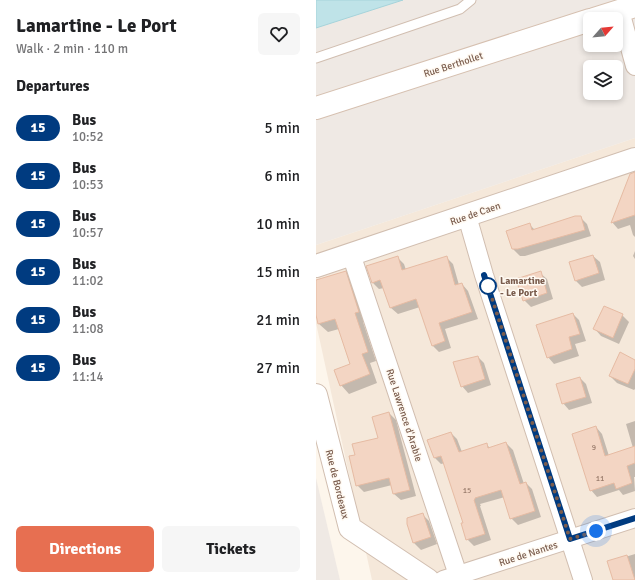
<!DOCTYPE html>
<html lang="en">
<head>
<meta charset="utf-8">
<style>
	:root { --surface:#fff; --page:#f6f6f6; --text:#202124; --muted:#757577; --accent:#e76f51 }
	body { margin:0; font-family:Signika,sans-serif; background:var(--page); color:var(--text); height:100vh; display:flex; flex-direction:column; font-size:15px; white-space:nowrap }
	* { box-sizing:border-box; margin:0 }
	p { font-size:13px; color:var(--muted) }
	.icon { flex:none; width:22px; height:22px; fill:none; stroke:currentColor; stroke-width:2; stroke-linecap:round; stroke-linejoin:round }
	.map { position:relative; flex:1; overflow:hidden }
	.details { display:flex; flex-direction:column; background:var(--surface); width:316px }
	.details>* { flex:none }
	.badge { padding:0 8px; border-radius:13px; font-size:14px; line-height:26px }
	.needle { width:26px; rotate:63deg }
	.tools { position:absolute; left:267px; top:12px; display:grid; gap:8px }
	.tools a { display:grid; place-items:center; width:40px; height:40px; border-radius:6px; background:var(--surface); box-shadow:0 2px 6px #0003; font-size:20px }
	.you { position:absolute; width:20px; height:20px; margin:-10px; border:3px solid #fff; border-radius:50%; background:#1a73e8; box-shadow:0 0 0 6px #1a73e833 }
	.map>.badge { position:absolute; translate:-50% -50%; box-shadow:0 0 0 2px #fff }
	h2 { padding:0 16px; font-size:15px; line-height:36px }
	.round { display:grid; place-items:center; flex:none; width:42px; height:42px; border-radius:6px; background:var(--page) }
	.overview { display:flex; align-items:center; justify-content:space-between; height:68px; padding:0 16px }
	h1 { font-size:19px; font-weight:800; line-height:30px }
	.primary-button { display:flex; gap:8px; margin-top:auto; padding:8px 16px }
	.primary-button a { flex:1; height:46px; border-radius:6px; background:var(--accent); color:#fff; font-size:16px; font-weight:800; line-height:46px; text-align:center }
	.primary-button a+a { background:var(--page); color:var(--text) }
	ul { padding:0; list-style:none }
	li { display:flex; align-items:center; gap:12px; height:48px; padding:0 16px }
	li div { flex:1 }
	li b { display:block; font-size:15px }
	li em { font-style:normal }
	li .badge { min-width:44px; font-weight:700; text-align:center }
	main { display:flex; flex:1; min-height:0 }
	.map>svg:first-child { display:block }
</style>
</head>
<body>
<main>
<section class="details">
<div class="overview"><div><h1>Lamartine - Le Port</h1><p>Walk · 2 min · 110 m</p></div><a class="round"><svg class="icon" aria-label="heart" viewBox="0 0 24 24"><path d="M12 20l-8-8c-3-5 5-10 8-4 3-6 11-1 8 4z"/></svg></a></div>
<h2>Departures</h2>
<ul>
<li><span class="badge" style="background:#003b80;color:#fff">15</span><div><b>Bus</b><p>10:52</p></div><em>5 min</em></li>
<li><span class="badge" style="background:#003b80;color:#fff">15</span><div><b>Bus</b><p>10:53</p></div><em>6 min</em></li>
<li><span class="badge" style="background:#003b80;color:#fff">15</span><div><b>Bus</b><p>10:57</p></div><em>10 min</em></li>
<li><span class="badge" style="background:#003b80;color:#fff">15</span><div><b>Bus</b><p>11:02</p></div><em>15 min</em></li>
<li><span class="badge" style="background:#003b80;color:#fff">15</span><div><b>Bus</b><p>11:08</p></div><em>21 min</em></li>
<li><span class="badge" style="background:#003b80;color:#fff">15</span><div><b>Bus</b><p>11:14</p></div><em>27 min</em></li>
</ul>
<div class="primary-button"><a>Directions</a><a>Tickets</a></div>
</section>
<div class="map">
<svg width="319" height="580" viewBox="0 0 319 580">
	<rect width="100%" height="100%" fill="#fdf6ec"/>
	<path fill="#f5e8da" d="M319 138V580H56L0 323V245Z"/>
	<g fill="#efe9e4" fill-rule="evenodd">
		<path d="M0 0H319V138L0 245ZM274 19H300V45H274ZM274 67H300V93H274Z"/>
		<path d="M0 478 24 580H0Z"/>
	</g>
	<path fill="#bfe3e8" stroke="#a5d3da" d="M0 0H87L0 28Z"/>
	<g fill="#0003">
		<path d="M319 192V237L317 235 314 225 302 229 296 222Z"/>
		<path d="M264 217 271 224 275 236 209 256H204L197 249 214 225 219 230Z"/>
		<path d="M319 251V259L317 256Z"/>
		<path d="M277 256 284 262 289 280 266 287 260 281Z"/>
		<path d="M81 257 88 264 90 270 130 257 137 264 143 285 146 284 152 291 162 319 129 329 135 348 123 352 116 345 104 307 82 314 75 308 68 288 63 289 57 283Z"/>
		<path d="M29 272 38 281 51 320 47 322 60 361 54 363 61 383 33 394 25 385 35 364 23 329 12 332 3 324 0 311V283Z"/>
		<path d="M224 273 231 279 237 299 215 307 208 300Z"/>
		<path d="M257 314 263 320 270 341 259 344 263 356 238 364 232 357Z"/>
		<path d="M306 315 313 322 303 344 285 336 279 329Z"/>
		<path d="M162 357 168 363 175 385 152 393 146 386Z"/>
		<path d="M319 361V389L318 390 301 383 294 376Z"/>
		<path d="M264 378 270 384 276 403 253 410 247 403Z"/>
		<path d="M73 413 80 420 100 496 85 500 78 494 76 485 48 492 41 485 40 455 63 439Z"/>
		<path d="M319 421V477H318L319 491 307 495 303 490 281 497 275 490 280 427 286 434 293 456 317 448 310 424Z"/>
		<path d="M135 433 141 439 146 452 170 444 174 448 190 443 197 450 208 484 210 483 216 489 225 517 202 525 195 518 189 497 164 504 165 506H164L175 540 158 546 151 539 148 523 129 463 125 464 119 458 112 441Z"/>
		<path d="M106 514 113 521 121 544 105 550 98 543 92 524Z"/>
		<path d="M319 554V580H298L293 562Z"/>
	</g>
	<g fill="#f3d5c3" stroke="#e6bba3">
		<path d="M319 172V215L295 223 314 174Z"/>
		<path d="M259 216H265L269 230 202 249H196L190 231 214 223 216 230Z"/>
		<path d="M277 255 283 273 259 281 253 262Z"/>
		<path d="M82 256 86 270 131 256 139 285 146 283 156 312 123 323 129 341 116 346 100 299 74 308 64 280 56 283 50 266Z"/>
		<path d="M30 271 43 312 39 313 52 352 46 354 54 374 24 386 18 370 34 364 19 319 2 324 0 315V280Z"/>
		<path d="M225 271 231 293 207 301 200 279Z"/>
		<path d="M288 306 307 314 297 338 277 329Z"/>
		<path d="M257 313 264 334 253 337 256 349 231 358 220 325Z"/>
		<path d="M304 352 319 360V369L312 384 293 376Z"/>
		<path d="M162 356 169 379 145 387 137 362Z"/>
		<path d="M264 377 270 397 246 404 240 384Z"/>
		<path d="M73 412 94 490 77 494 73 478 40 486 33 456 39 455 36 444 62 438 56 417Z"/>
		<path d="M280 426 289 456 319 446V463L311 466 316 483 300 489 298 483 274 491 256 434Z"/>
		<path d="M135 432 143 452 171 443 172 448 190 442 204 484 210 482 219 511 194 519 185 490 159 498V499L158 500 169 534 150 540 145 523H147L125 456 118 458 111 440Z"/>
		<path d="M107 513 115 537 97 543 91 524V518Z"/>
		<path d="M311 555 319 580H297L291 561Z"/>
	</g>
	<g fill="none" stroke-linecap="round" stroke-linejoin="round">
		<defs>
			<path id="service" d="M0 58 144 9 155 0"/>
			<g id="minor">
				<path d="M304 11 319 66"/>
				<path d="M151 216 168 275 267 580"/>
				<path d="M35 254 142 575"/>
				<path d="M127 580 319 518"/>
			</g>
			<g id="tertiary">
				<path d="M0 266 319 159"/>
				<path d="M0 395 34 528 112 580"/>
			</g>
			<g id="secondary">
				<path d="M278 19 319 6"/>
				<path d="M0 108 274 20"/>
			</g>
		</defs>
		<use href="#service" stroke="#d1beb0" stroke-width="11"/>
		<use href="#minor" stroke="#d1beb0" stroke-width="20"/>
		<use href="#tertiary" stroke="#d1beb0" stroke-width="24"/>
		<use href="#secondary" stroke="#d6c0b0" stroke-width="24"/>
		<use href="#service" stroke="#fff" stroke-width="9"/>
		<use href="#minor" stroke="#fff" stroke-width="18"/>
		<use href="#tertiary" stroke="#fff" stroke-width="22"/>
		<use href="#secondary" stroke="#fff" stroke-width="22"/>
	</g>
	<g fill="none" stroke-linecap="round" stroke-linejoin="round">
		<defs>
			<path id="line" d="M168 275 254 539 319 518"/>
		</defs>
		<use href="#line" stroke="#fff" stroke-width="9"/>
		<use href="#line" stroke="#003b80" stroke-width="6"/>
		<path stroke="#7a5c4d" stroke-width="4" stroke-dasharray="0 7.2" d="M172 286 254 539 280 531"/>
	</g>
	<circle fill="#fff" stroke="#003b80" stroke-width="2" cx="172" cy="286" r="8"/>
	<g text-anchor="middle" stroke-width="3" stroke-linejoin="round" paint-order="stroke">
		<g font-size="8" fill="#987a6a">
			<text x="278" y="450">9</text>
			<text x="284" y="481">11</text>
			<text x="151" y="493">15</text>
		</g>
		<g font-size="10" fill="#7a5c4d" stroke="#fffaf3">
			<text transform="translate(137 64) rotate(-18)" y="4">Rue Berthollet</text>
			<text transform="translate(159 213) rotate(-19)" y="4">Rue de Caen</text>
			<text transform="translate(89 415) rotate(72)" y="4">Rue Lawrence d'Arabie</text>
			<text transform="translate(22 484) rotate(76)" y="4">Rue de Bordeaux</text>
			<text transform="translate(212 553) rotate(-18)" y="4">Rue de Nantes</text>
		</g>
		<g font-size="10" font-weight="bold" fill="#7a5c4d" stroke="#fffaf3" text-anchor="start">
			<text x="184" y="284">Lamartine<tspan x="184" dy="12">- Le Port</tspan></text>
		</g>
	</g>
</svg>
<div class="tools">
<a><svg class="needle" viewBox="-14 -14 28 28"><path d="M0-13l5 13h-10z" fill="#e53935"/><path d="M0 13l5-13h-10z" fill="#757577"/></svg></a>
<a><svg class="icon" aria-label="layers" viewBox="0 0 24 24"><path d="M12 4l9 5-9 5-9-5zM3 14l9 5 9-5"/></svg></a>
</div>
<div class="you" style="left:280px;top:531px"></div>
</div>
</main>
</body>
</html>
